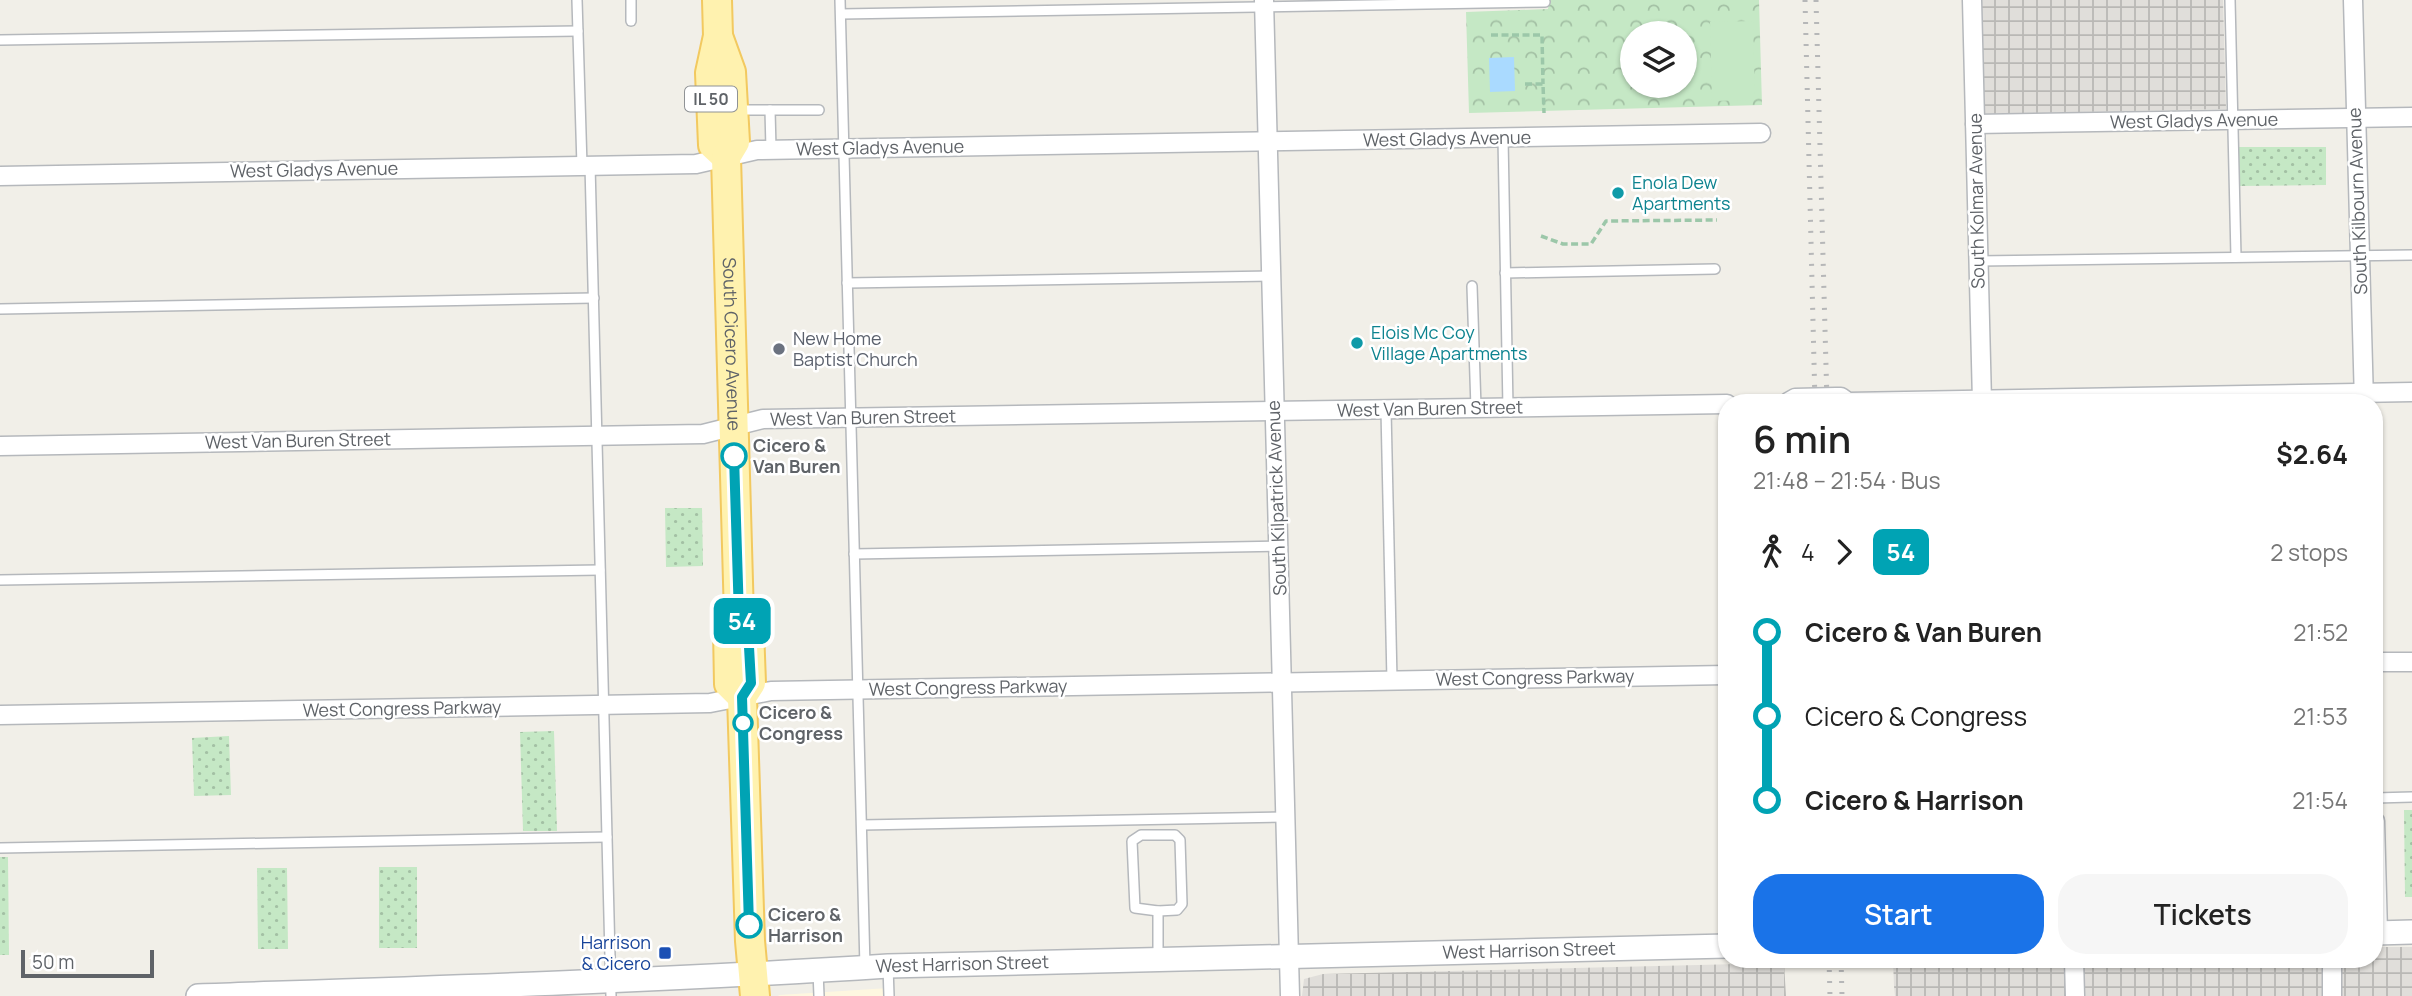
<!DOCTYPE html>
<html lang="en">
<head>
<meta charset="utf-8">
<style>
	:root { --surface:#fff; --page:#f6f6f6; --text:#222; --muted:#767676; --accent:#1a73e8 }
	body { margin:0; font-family:Manrope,sans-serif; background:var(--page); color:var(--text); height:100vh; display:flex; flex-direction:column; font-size:26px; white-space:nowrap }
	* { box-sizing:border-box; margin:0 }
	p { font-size:23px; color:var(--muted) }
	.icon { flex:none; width:38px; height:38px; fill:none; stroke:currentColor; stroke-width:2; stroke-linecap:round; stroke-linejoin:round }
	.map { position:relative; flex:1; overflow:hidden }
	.sheet { position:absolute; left:1718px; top:394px; width:665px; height:574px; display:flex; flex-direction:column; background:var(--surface); border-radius:28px; box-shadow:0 2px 5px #0004 }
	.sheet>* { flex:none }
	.badge { padding:0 14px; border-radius:10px; font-size:24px; line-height:46px }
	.fabs { position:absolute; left:1620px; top:21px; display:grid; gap:14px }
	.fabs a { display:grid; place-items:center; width:77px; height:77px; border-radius:50%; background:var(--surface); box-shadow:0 2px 5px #0004; font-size:35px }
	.scale { position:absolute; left:21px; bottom:18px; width:133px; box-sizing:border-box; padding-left:7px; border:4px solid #5f6368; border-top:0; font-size:19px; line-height:24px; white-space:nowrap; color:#5f6368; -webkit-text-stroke:5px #fff; paint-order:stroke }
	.map>.badge { position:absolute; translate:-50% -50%; box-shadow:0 0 0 4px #fff }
	.legs { display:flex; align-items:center; gap:10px; height:77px; padding:0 35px; font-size:23px }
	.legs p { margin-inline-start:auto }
	.head { display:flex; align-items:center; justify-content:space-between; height:119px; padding:0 35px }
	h1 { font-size:38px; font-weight:600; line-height:52px }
	.cta { display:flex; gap:14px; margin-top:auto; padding:14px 35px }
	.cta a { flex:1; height:80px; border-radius:28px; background:var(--accent); color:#fff; font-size:28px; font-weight:600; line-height:80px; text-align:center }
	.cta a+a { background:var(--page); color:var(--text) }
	ul { padding:0 35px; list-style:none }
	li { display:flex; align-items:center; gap:24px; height:84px; font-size:26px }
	li i { display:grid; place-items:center; width:10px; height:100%; margin:0 9px; background:currentColor }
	li i::after { content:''; width:18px; height:18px; margin:-9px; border:5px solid; border-radius:50%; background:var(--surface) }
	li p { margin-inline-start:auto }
	li:first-child i { background:linear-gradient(#0000 50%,currentColor 0) }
	li:last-child i { background:linear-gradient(currentColor 50%,#0000 0) }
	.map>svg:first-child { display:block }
</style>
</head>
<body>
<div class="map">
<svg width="2412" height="996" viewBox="0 0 2412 996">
	<defs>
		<pattern id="industrial-grid" width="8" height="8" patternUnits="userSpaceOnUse" patternTransform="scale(1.75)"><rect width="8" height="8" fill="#e0deda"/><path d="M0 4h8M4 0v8" fill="none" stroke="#b9b8b5"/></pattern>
		<pattern id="grass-dots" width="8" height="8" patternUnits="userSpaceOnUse" patternTransform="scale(1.75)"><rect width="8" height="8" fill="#c5e8c5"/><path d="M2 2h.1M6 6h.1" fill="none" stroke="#a3c0a4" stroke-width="1.8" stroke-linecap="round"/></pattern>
		<pattern id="park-crowns" width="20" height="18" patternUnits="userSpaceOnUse" patternTransform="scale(1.75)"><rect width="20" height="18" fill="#c5e8c5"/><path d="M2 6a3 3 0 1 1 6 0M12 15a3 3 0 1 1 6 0" fill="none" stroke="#a3c0a4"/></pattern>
	</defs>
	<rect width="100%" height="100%" fill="#f1efe8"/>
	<path fill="#fef7e0" d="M889 988V996H778L779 995Z"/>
	<g fill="url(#industrial-grid)">
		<path d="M1980 0H2223L2226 109 1983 114Z"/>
		<path d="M2375 947H2412V996H1895L1894 986 1893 959H2375Z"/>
		<path d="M1784 963 1786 996H1302L1304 979 1323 974Z"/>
	</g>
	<g fill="url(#grass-dots)">
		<path d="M2239 147H2326V185L2239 186Z"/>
		<path d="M665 508H702L703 566 666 567Z"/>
		<path d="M554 731 557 831H523L520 732Z"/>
		<path d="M229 736 231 795 194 796 192 738Z"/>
		<path d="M2404 810H2412V897H2405Z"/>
		<path d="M0 857H8L9 955H0Z"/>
		<rect x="379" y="867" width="38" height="81"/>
		<path d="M257 868H287L288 949H258Z"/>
	</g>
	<path fill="url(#park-crowns)" fill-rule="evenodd" d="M1549 0H1759L1762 105 1469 113 1466 12 1548 9ZM1633 33H1685V86H1633Z"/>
	<path fill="#c5e8c5" d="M1753 21 1755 100 1712 101 1710 22Z"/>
	<path fill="#aadaff" d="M1514 57 1515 91 1490 92 1489 58Z"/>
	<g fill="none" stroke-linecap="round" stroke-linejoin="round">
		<defs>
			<g id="service">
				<path d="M577 0 582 166"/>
				<path d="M631 0V21"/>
				<path d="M840 0 865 967"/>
				<path d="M2230 0 2236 257"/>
				<path d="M841 14 1545 2"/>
				<path d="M0 40 578 31"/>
				<path d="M735 110H819"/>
				<path d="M770 110 771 149"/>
				<path d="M1503 138 1508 408"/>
				<path d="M590 165 611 996"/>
				<path d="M1978 261 2412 255"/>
				<path d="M1505 273 1715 269"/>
				<path d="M847 283 1272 276"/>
				<path d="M1472 286 1476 408"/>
				<path d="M0 309 594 298"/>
				<path d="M1386 410 1392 680"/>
				<path d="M854 554 1279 546"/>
				<path d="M0 580 600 570"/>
				<path d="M2375 798 2412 797"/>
				<path d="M862 825 1286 817"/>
				<path d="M1141 835H1175L1180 840 1182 904 1177 910 1158 911 1135 908 1132 841Z"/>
				<path d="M0 848 607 837"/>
				<path d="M1158 911V958"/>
				<path d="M888 966 889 996"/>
				<path d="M818 971 819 996"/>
			</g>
			<g id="minor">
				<path d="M1264 0 1290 996"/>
				<path d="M1972 0 1982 402"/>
				<path d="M2353 0 2364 402"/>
				<path d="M1975 124 2412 117"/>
				<path d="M0 176 696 164 757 150 1761 133"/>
				<path d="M1788 402 1795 398 1836 397H1841L1848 402 2412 392"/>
				<path d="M0 446 703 434 763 419 1727 404"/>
				<path d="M2375 662H2412"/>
				<path d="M0 715 710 703 771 691 1727 675"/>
				<path d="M2375 821 2378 933"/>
				<path d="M2074 959 2075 996"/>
				<path d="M2332 959V996"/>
			</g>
			<g id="tertiary">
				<path d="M2375 933 2412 932"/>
				<path id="s1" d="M198 996C428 988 658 981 888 966L1727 946"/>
			</g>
			<g id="primary">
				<path d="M717 0 718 36 710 73 713 145 726 157"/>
				<path id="s2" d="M718 36 731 72 735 142 726 157 739 617 749 629 751 683 742 697 750 941 755 996"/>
				<path d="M739 617 728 630 729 684 742 697"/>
			</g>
		</defs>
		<use href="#service" stroke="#b5b8bc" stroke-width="12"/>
		<use href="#minor" stroke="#b5b8bc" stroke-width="21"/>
		<use href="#tertiary" stroke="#b5b8bc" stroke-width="26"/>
		<use href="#primary" stroke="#f2c960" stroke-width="32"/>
		<g stroke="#9cc7a9" stroke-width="3.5" stroke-dasharray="7 3.5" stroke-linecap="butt">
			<path d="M1491 35H1542L1543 84"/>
			<path d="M1525 84H1543L1544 113"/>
			<path d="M1541 236 1563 244H1591L1606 221 1717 220"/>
		</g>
		<use href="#service" stroke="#fff" stroke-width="9"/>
		<use href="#minor" stroke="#fff" stroke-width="18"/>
		<use href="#tertiary" stroke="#fff" stroke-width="23"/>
		<use href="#primary" stroke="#fff2af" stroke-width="28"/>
		<g stroke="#b6b7b8" stroke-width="5" stroke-dasharray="2 9" stroke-linecap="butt">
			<path d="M1805 0 1815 402"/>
			<path d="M1816 0 1827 402"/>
			<path d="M1829 959 1830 996"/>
			<path d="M1841 959 1842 996"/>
		</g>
	</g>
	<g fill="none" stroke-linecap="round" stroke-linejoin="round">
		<defs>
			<path id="line-1" d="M734 456 739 617 748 629 751 683 742 697 749 925"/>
		</defs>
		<use href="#line-1" stroke="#fff" stroke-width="16"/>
		<use href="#line-1" stroke="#00a3b4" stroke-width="10"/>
	</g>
	<g fill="#0f9aa8" stroke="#fff" stroke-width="2.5">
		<circle cx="1618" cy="193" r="7"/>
		<circle cx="1357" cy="343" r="7"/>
	</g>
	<circle fill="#6b7280" stroke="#fff" stroke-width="2.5" cx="779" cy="349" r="7"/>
	<g fill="#fff" stroke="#00a3b4" stroke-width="3.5">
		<circle cx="734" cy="456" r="12"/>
		<circle cx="743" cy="723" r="9"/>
		<circle cx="749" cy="925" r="12"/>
	</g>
	<rect fill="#1a4fb4" stroke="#fff" stroke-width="2.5" x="658" y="946" width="14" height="14" rx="3.5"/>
	<g text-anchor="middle" stroke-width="5" stroke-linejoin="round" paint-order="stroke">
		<rect fill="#fff" stroke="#8f9295" stroke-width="2" x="685" y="86.5" width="52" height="25" rx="5"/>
		<g font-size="16" font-weight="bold" fill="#5f6368">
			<text x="711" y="105">IL 50</text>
		</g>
		<g font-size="18" fill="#5f6368" stroke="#fff">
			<text transform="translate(2194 121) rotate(-1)" y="6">West Gladys Avenue</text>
			<text transform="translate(1447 139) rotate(-1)" y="6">West Gladys Avenue</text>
			<text transform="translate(880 148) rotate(-1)" y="6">West Gladys Avenue</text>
			<text transform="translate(314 170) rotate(-1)" y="6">West Gladys Avenue</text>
			<text transform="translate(1977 201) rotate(-91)" y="6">South Kolmar Avenue</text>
			<text transform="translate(2358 201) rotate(-92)" y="6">South Kilbourn Avenue</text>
			<text dy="6" stroke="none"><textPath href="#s2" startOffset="313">South Cicero Avenue</textPath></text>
			<text transform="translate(1430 409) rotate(-1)" y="6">West Van Buren Street</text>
			<text transform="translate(863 418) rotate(-1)" y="6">West Van Buren Street</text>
			<text transform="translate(298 441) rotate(-1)" y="6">West Van Buren Street</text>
			<text transform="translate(1277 498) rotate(-92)" y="6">South Kilpatrick Avenue</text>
			<text transform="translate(1535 678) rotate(-1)" y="6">West Congress Parkway</text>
			<text transform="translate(968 688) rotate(-1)" y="6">West Congress Parkway</text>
			<text transform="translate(402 709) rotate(-1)" y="6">West Congress Parkway</text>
			<text dy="6" stroke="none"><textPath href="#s1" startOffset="1332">West Harrison Street</textPath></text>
			<text dy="6" stroke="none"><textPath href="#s1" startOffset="765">West Harrison Street</textPath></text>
		</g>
		<g font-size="18" fill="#0d838f" stroke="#fff" text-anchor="start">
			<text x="1632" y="189">Enola Dew<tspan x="1632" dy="21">Apartments</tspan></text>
			<text x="1371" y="339">Elois Mc Coy<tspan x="1371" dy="21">Village Apartments</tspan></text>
		</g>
		<g font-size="18" fill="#5b616d" stroke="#fff" text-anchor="start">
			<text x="793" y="345">New Home<tspan x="793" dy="21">Baptist Church</tspan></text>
		</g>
		<g font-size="18" font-weight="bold" fill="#5f6368" stroke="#fff" text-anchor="start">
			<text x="753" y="452">Cicero &amp;<tspan x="753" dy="21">Van Buren</tspan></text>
			<text x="759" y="719">Cicero &amp;<tspan x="759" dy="21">Congress</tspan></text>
			<text x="768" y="921">Cicero &amp;<tspan x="768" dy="21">Harrison</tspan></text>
		</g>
		<g font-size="18" fill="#164399" stroke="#fff" text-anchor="end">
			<text x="651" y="949">Harrison<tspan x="651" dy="21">&amp; Cicero</tspan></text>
		</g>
	</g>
</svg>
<div class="fabs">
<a><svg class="icon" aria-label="layers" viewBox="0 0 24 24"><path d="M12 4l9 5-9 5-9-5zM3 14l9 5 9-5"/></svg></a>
</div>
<div class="scale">50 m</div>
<b class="badge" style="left:742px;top:621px;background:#00a3b4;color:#fff">54</b>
<section class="sheet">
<div class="head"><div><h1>6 min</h1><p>21:48 – 21:54 · Bus</p></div><b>$2.64</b></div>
<div class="legs"><svg class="icon" aria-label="walk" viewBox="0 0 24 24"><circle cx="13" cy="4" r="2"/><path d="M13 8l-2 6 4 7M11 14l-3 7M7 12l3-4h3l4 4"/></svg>4<svg class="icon" aria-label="forward" viewBox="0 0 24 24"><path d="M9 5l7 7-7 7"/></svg><b class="badge" style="background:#00a3b4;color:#fff">54</b><p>2 stops</p></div>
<ul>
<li><i style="color:#00a3b4"></i><b>Cicero &amp; Van Buren</b><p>21:52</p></li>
<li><i style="color:#00a3b4"></i><span>Cicero &amp; Congress</span><p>21:53</p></li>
<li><i style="color:#00a3b4"></i><b>Cicero &amp; Harrison</b><p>21:54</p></li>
</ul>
<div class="cta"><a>Start</a><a>Tickets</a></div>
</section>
</div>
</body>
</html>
